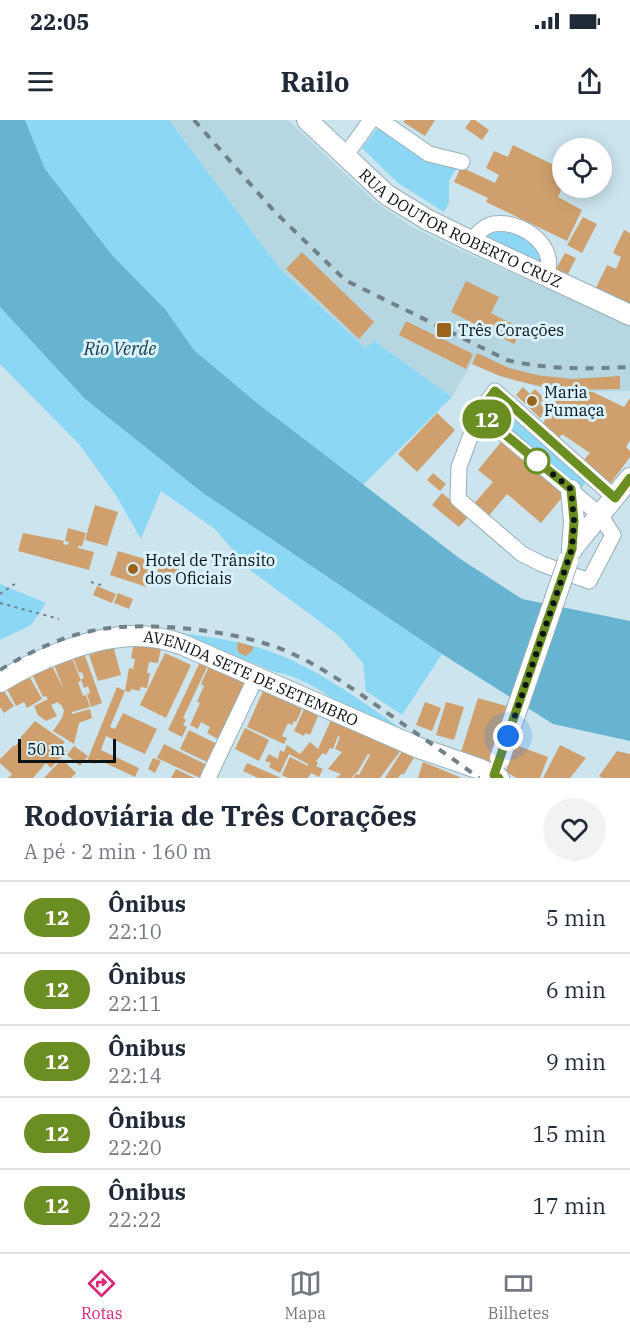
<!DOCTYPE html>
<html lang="pt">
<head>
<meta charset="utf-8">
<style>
	:root { --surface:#fff; --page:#f2f2f3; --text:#1f2937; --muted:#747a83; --line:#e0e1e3; --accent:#db2777 }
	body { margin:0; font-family:"IBM Plex Serif",serif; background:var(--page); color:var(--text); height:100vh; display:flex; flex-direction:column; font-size:22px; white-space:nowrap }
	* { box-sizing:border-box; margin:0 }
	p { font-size:20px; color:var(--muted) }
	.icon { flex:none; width:33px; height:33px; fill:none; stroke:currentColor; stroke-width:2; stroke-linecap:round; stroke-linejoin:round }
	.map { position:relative; height:658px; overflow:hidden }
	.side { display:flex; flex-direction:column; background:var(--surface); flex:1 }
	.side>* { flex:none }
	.badge { padding:0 12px; border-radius:20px; font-size:21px; line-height:39px }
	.tools { position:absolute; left:552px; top:18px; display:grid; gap:12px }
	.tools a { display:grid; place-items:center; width:60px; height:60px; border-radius:50%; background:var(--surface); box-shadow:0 3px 15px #0003; font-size:30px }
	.scale { position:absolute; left:18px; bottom:15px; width:98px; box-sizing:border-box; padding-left:6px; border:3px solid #0a1216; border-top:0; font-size:16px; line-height:21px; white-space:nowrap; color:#0a1216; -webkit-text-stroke:4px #d8f1fb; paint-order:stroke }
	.you { position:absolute; width:30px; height:30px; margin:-15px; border:4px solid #fff; border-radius:50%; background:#1a73e8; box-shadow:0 0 0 9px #1a73e833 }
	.map>.badge { position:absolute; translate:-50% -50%; box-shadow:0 0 0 3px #fff }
	.round { display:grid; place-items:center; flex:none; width:63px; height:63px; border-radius:32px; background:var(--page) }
	.overview { display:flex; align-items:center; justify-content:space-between; height:102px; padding:0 24px }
	h1 { font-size:28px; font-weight:700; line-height:45px }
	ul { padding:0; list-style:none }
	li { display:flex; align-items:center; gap:18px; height:72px; padding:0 24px; border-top:2px solid var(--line) }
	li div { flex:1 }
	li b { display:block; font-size:22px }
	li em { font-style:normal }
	li .badge { min-width:66px; font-weight:700; text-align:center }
	.status { display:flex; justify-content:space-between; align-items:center; height:42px; padding:0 30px; background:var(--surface); direction:ltr }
	.status svg { height:16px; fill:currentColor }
	header { display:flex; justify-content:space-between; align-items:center; height:78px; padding:0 24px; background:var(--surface); font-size:27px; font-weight:700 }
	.menu { display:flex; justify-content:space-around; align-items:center; height:84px; border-top:2px solid var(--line); background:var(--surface); font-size:16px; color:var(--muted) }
	.menu a { display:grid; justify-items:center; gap:3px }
	.menu .active { color:var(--accent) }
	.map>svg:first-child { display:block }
</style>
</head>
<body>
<div class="status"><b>22:05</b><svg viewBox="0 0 49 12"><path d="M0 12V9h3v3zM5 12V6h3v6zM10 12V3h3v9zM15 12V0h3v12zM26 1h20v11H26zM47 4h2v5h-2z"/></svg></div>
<header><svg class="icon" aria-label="menu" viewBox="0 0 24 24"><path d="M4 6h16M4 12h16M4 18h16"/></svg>Railo<svg class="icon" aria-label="share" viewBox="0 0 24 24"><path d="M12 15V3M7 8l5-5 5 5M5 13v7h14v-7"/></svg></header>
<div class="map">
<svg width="630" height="658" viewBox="0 0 630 658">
	<rect width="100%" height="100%" fill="#cbe4ee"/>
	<path fill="#b6d6e2" d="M169 0H288L374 81 410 106 446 124 630 204V271L557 272 500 256 471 244 452 277 375 222 365 228 280 149Z"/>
	<g fill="#8cd7f4">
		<path d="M25 0H169L280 149 365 228 374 221 452 277 362 366 257 283 194 230 165 189 112 135 45 49Z"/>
		<path d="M379 6 427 40 456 49 449 61V83L444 92 398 63 362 28Z"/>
		<path d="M511 111C534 119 538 125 546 146L481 117 490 113Z"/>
		<path d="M0 187 85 279 203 373 442 534 402 595 366 571 363 543 338 515 250 450 215 409 161 371 141 419 117 377 79 324 0 244Z"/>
		<path d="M496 278 588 360 579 371 486 289Z"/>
		<path d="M0 464 46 483 31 505 0 520Z"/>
		<path d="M179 513C210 517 241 521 269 531 322 550 366 585 412 616L336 581C319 568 295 555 275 552Z"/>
	</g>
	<path fill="#66b4d1" d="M0 0H25L45 49 112 135 165 189 194 230 257 283 459 438 522 479 630 501V621L553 604 442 534 203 373 85 279 0 187Z"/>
	<g fill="#cfa06d">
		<path d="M405 0H435L425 16 403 2Z"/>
		<path d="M471 0H475L489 10 482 20 465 8Z"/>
		<path d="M513 25 562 49V68L558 77 582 90 567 121 486 82 488 78 454 62 461 47 495 63 499 55 486 48 494 31 508 37Z"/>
		<path d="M583 97 597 104 582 133 567 125Z"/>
		<path d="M624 110 630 113V184L596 168 607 145 616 149 621 137 613 133Z"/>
		<path d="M302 132 374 202 359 219 286 149Z"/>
		<path d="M565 133 576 138 568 154 556 149Z"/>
		<path d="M466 161 499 177 491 193 522 209 514 224 451 192Z"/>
		<path d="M406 201 473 234 466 249 399 215Z"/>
		<path d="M477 233 509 248 537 255 572 259 620 256V269L571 270 544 267 518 261 500 256 472 244Z"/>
		<path d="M523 267 530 274 535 269 545 279 540 283 548 290 540 298 516 275Z"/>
		<path d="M557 272H593L624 287 630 278V320L626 327 630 331V337L610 364 583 341 590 333 562 314 559 318 543 304Z"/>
		<path d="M437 293 455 310 417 352 398 334Z"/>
		<path d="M501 322 564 375 541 403 507 374 487 398 472 386 493 362 478 350Z"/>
		<path d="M433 353 446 364 440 371 427 360Z"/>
		<path d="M442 373 469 396 459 407 432 385Z"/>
		<path d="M95 385 118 392 107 426 85 420Z"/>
		<path d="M68 408 86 413 82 426H78V428L94 432 89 450 18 431 23 413 64 421 63 424 68 425 69 422 65 421Z"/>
		<path d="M118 431 155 442 147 467 110 455Z"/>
		<path d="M159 444 179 449 176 459 157 454Z"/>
		<path d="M97 466 116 474 112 483 93 475Z"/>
		<path d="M118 473 133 479 129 489 114 483Z"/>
		<path d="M238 522 254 527 251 532 246 536 239 533 237 528Z"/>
		<path d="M134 523 161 528 158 543 149 542 147 553H150L147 568 140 567V571L131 569 130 572 125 571 129 548 133 549 135 539 131 538Z"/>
		<path d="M113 525 121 555 98 561 89 535 98 532 97 529Z"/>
		<path d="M84 533 102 583 91 587 87 574 90 573 88 566 84 568 81 559 84 558 82 552 79 553 73 537Z"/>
		<path d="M165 533 191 545 166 598 140 585Z"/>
		<path d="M71 535 81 561 78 562 83 576 86 575 90 587 72 592V594L90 589 92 598 79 603 74 624 53 611 62 598 64 591 61 584 60 585 58 582 51 585 57 596 46 601 38 595 34 586 48 579 46 576 43 577 32 554 51 544 64 570 53 542Z"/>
		<path d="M200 542 208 545 183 598 186 600 183 605 187 607 182 617 168 610Z"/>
		<path d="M209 546 247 563 231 598 229 597 218 619 207 613 210 607 201 602 198 609 190 605 200 583 197 582 204 566 201 564Z"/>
		<path d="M28 554 42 579 27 588 24 582 16 586 6 567Z"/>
		<path d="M117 567 125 571 110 607 115 609 123 593 157 609 145 634 106 616 101 630 139 648 135 657 97 639 94 644 87 641Z"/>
		<path d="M3 570 14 586 4 593 0 587V572Z"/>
		<path d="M263 571 302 589 296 602 294 601 292 605 288 603 282 616 287 618 284 624 247 607Z"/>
		<path d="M478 578 510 587 492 645 460 635Z"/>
		<path d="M425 582 441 588 432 611 416 605Z"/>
		<path d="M446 582 464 587 454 620 436 615Z"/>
		<path d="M304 589 318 596 310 615 305 613 304 616 294 611Z"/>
		<path d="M331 600 401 630 380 658H353L356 654 359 655 370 635 368 634 358 651 351 658H336L341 654 328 649 342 632 335 629 340 617 338 616 333 629 330 628 326 635 323 633 316 641 318 643 316 646 323 649 319 657 311 653 308 658H288L282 655 290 637 308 646V644L289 634 280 653 269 647 271 643 265 641 269 634 278 639 280 630 284 632 287 625 300 634 310 622 318 629Z"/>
		<path d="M35 601 65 622 61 626 67 631 51 648 46 643 33 658H8L12 654 0 643V639L14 625 15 626 22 619 20 618Z"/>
		<path d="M245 608 269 620 259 641 235 629Z"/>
		<path d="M189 610 217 624 209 643 180 629Z"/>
		<path d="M164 624 207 645 200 658 157 638Z"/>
		<path d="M516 625 548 637 540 658H516L506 651Z"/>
		<path d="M560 625 586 638 570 658H543Z"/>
		<path d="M74 626 88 636 80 646 67 635Z"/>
		<path d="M402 631 415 636 404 654H401L398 658H385Z"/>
		<path d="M617 631 630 634V658H602L599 656Z"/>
		<path d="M153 638 161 641 155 653 148 649Z"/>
		<path d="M62 639 76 653 71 658H44Z"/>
		<path d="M423 642 462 658H418Z"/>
		<path d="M247 643 281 658H258L243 651Z"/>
		<path d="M176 649 186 654 195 658H171Z"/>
	</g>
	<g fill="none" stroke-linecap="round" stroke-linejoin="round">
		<defs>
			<g id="minor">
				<path d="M380 0 429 34 462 42"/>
				<path d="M345 36 371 0"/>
				<path d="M471 121C477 114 484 106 493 104 521 99 559 126 546 156"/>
				<path d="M479 293 600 395 613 415 589 461 542 444 522 434 458 379 459 347 479 293 495 271 615 378"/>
				<path d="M208 658 256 557"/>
			</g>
			<g id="major">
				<path id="s1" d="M307 0 387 75 428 100 471 121 630 195"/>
				<path d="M571 370 574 401 572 430"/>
				<path d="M572 429 630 358"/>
				<path id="s2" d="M0 562C35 540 93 516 136 516 152 516 166 519 181 524L419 628 480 649 499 658"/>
			</g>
		</defs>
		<use href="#minor" stroke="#98afb8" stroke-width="17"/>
		<use href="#major" stroke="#98afb8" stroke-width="22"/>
		<g stroke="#6f8087" stroke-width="2" stroke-dasharray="3 4.5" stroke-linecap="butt">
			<path d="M91 462 101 465"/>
			<path d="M0 474 16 463"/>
			<path d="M0 483 59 499"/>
		</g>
		<use href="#minor" stroke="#fff" stroke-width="15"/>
		<use href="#major" stroke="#fff" stroke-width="20"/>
		<g stroke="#708188" stroke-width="4" stroke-dasharray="8 8" stroke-linecap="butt">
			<path d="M194 0 274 91 345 160 507 240C548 250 589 249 630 247"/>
			<path d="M0 550C29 532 63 516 96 510 149 500 245 511 293 534 327 550 356 571 386 592 417 614 448 635 479 658"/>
		</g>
		<defs>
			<path id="major-bridge" d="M500 638 568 441"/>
		</defs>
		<use href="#major-bridge" stroke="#98afb8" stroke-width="22" stroke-linecap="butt"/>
		<use href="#major-bridge" stroke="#fff" stroke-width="20"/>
	</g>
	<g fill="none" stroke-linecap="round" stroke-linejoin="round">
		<defs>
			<path id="line" d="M499 658 494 655 572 429 574 401 571 369 479 293 495 271 615 378 630 358"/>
		</defs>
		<use href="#line" stroke="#fff" stroke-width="14"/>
		<use href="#line" stroke="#6b8e23" stroke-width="9"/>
		<path stroke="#0a1216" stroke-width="6" stroke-dasharray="0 10.8" d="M508 616 572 429 574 401 571 369 534 339 537 341"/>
	</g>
	<g fill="#9a641d" stroke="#d8f1fb" stroke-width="2">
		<rect x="436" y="202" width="16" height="16" rx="3"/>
		<circle cx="532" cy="281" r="6"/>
		<circle cx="133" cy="449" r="6"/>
	</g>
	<circle fill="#fff" stroke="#6b8e23" stroke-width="3" cx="537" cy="341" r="12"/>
	<g text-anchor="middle" stroke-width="6" stroke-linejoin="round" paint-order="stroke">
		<g font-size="16" fill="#0a1216" stroke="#d8f1fb">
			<text dy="6" stroke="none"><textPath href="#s1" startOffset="190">RUA DOUTOR ROBERTO CRUZ</textPath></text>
			<text dy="6" stroke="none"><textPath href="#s2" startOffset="268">AVENIDA SETE DE SETEMBRO</textPath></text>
		</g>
		<g font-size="16" fill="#0a1216" stroke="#d8f1fb" text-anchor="start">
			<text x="458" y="216">Três Corações</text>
			<text x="544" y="278">Maria<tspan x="544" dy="18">Fumaça</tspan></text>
			<text x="145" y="446">Hotel de Trânsito<tspan x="145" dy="18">dos Oficiais</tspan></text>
		</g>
		<g font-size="18" font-style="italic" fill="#153947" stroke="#d8f1fb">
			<text x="120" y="235">Rio Verde</text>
		</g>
	</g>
</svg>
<div class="tools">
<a><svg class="icon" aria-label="locate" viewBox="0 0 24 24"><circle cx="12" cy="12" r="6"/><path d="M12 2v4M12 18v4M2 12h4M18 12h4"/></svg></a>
</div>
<div class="scale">50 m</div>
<div class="you" style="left:508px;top:616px"></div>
<b class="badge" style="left:487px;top:299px;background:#6b8e23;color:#fff">12</b>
</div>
<section class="side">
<div class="overview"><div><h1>Rodoviária de Três Corações</h1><p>A pé · 2 min · 160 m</p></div><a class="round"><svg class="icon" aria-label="heart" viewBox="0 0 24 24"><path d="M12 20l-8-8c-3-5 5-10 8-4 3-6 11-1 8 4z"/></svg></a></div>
<ul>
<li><span class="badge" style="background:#6b8e23;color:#fff">12</span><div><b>Ônibus</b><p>22:10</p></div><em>5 min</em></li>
<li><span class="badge" style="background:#6b8e23;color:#fff">12</span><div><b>Ônibus</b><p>22:11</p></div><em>6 min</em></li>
<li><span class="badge" style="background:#6b8e23;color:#fff">12</span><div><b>Ônibus</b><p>22:14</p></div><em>9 min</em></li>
<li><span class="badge" style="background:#6b8e23;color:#fff">12</span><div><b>Ônibus</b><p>22:20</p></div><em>15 min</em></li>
<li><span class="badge" style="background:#6b8e23;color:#fff">12</span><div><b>Ônibus</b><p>22:22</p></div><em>17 min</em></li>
</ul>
</section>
<nav class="menu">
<a class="active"><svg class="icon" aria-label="directions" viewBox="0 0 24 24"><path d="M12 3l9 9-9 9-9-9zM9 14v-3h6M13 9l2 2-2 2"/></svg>Rotas</a>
<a><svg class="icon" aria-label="map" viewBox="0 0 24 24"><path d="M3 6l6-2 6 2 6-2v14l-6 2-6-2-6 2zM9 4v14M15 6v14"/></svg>Mapa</a>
<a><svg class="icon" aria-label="tickets" viewBox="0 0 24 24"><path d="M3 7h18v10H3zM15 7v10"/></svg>Bilhetes</a>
</nav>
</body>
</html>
